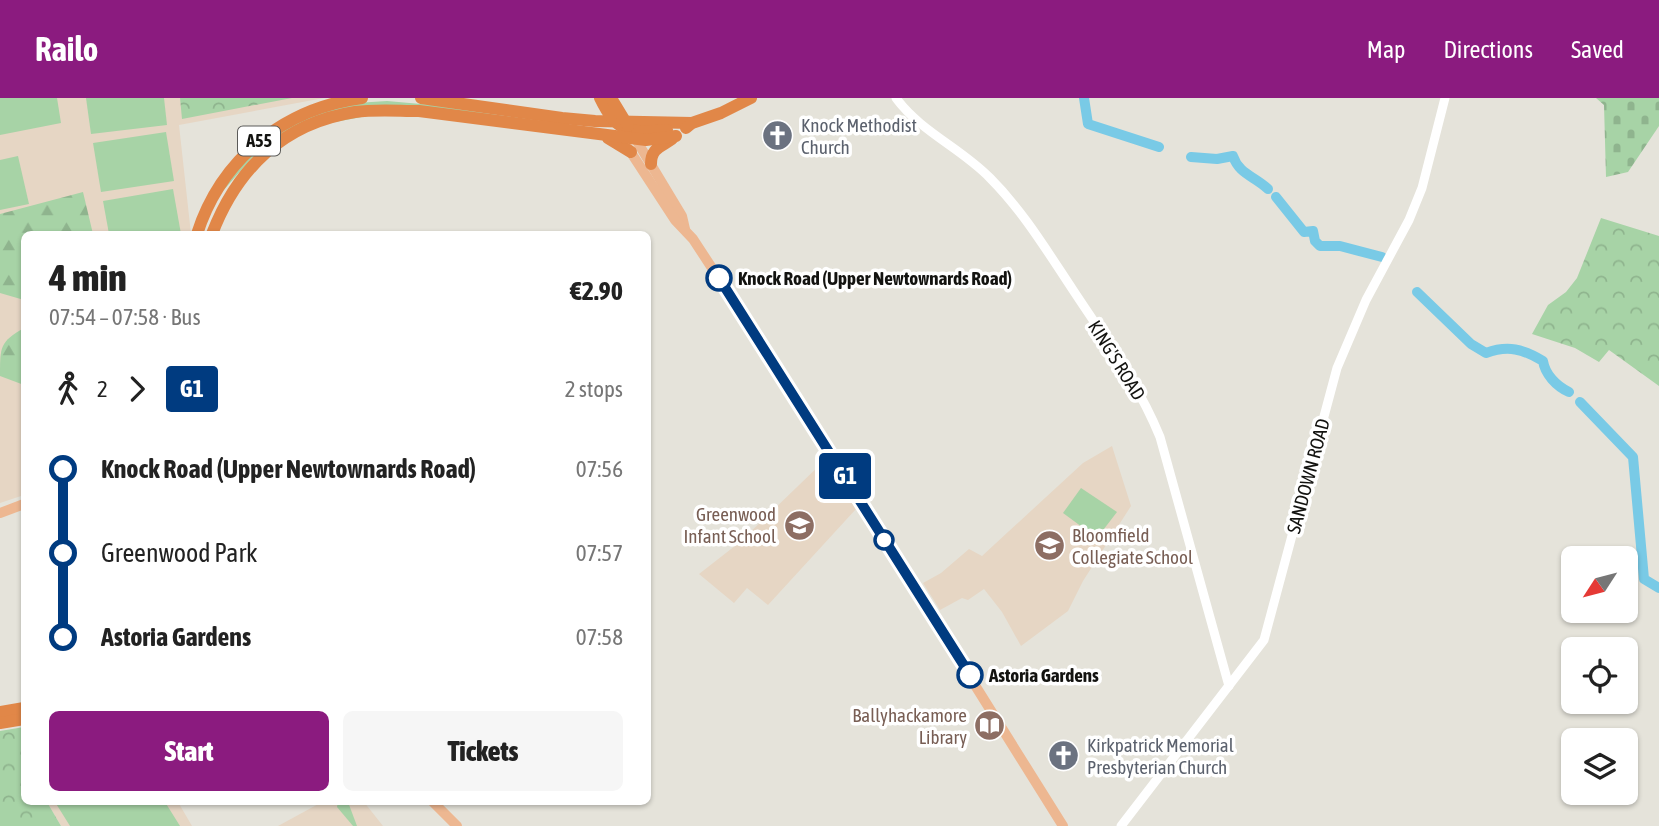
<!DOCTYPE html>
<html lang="en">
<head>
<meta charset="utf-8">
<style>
	:root { --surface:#fff; --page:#f6f6f6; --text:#222; --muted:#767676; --accent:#8b1b7f }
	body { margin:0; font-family:"Asap Condensed",sans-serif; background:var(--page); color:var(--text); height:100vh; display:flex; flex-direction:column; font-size:26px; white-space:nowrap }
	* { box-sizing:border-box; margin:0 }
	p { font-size:23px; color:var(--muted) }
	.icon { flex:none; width:38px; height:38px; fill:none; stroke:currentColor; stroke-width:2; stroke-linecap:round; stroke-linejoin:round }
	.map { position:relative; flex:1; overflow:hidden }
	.side { position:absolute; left:21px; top:133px; width:630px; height:574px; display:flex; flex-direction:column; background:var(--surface); border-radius:10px; box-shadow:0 2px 5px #0004 }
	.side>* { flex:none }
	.badge { padding:0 14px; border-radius:5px; font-size:24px; line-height:46px }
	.needle { width:46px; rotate:234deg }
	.fabs { position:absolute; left:1561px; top:448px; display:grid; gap:14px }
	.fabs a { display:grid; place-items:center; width:77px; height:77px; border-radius:10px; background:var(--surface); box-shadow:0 2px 5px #0004; font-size:35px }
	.map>.badge { position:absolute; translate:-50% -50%; box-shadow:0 0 0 4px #fff }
	.legs { display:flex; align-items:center; gap:10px; height:77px; padding:0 28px; font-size:23px }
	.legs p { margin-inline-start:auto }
	.headline { display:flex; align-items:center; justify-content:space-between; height:119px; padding:0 28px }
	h1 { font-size:38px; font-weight:800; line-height:52px }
	.primary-button { display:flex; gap:14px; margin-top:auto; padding:14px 28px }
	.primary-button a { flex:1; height:80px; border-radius:10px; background:var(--accent); color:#fff; font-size:28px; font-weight:800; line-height:80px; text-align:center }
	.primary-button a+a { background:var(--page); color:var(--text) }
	ul { padding:0 28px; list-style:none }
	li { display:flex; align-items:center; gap:24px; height:84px; font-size:26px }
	li i { display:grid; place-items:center; width:10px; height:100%; margin:0 9px; background:currentColor }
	li i::after { content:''; width:18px; height:18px; margin:-9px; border:5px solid; border-radius:50%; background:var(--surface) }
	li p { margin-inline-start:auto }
	li:first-child i { background:linear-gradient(#0000 50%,currentColor 0) }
	li:last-child i { background:linear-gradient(currentColor 50%,#0000 0) }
	header { display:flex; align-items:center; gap:42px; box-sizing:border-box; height:98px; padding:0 35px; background:var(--accent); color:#fff }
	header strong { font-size:33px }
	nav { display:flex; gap:38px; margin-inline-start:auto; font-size:24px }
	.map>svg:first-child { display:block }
</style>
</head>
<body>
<header>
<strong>Railo</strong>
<nav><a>Map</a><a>Directions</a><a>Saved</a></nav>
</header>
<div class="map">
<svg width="1659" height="728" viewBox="0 0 1659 728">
	<defs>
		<pattern id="forest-firs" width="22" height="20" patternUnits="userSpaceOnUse" patternTransform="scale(1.75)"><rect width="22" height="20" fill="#a7d3a6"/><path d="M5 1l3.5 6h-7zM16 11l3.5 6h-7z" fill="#8fb48e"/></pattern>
		<pattern id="cemetery-stones" width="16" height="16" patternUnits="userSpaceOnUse" patternTransform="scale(1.75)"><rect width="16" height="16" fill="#a7d3a6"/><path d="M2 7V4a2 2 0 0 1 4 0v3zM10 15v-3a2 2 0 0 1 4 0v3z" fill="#8fb48e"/></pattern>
		<pattern id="park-crowns" width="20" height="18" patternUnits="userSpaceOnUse" patternTransform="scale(1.75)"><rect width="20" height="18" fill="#a7d3a6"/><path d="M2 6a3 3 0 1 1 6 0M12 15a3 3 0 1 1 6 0" fill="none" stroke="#8fb48e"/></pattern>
	</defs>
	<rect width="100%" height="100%" fill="#e5e3da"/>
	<g fill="#e6d6c4">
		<path d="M0 0H324L179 27 191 136H24V397L0 405Z"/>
		<path d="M1112 348 1131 408 1083 483 1068 513 1021 548 1002 514 984 491 968 502 962 500 940 512 923 485 941 475 969 451 982 458 1083 365Z"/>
		<path d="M826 361 856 411 768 507 747 490 734 505 699 476 740 444Z"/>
		<path d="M47 704H178L192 728H61Z"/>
		<path d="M322 704H364L383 728H278Z"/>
	</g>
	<g fill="#a7d3a6">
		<path d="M0 0H57L61 25 0 37Z"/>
		<path d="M86 0H164L167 27 91 36Z"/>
		<path d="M387 3 432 7 539 23 416 9 286 33 268 45 250 62 215 102 253 53 308 17 356 5Z"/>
		<path d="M166 34 174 83 101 94 93 45Z"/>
		<path d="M18 58 29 106 0 112V62Z"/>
		<path d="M173 91 181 136H109L103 103Z"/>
		<path d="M1081 390 1117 414 1097 440 1063 415Z"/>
		<path d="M55 704H165L180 728H70Z"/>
		<path d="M338 704H348L357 728H353L337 709Z"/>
	</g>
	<g fill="url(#forest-firs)">
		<path d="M83 94 93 136H24V202L0 195V116Z"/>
		<path d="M24 230V287L0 278C0 248 0 244 24 230Z"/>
	</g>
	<path fill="url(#cemetery-stones)" d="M1596 0H1659V28L1628 74 1606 79 1604 7Z"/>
	<g fill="url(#park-crowns)">
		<path d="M180 0H292L182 21Z"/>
		<path d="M1601 120 1659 138V288L1609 252 1599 264 1575 250 1532 236 1548 207 1566 194 1577 180Z"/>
		<path d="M24 629V704H47L61 728H0V633Z"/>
	</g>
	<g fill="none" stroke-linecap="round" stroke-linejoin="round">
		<g stroke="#79cae6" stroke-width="10">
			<path d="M1084 0 1088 26 1159 49"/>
			<path d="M1191 59 1217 61 1233 58C1239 76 1254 78 1268 91"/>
			<path d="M1276 99 1304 134 1313 133 1315 143 1320 148H1340L1382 159"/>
			<path d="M1417 194 1471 246 1486 255C1508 247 1523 251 1543 263 1545 276 1556 288 1569 294"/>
			<path d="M1580 304 1633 359 1644 481 1659 490"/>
		</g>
		<g stroke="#fff" stroke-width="9">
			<path d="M896 0C921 34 961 50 990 80 1023 113 1047 153 1073 192 1104 239 1139 287 1160 339L1229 588"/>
			<path d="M1121 728 1264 542 1337 270 1366 202 1409 122 1422 90 1445 0"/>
		</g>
		<g stroke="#edb791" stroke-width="10">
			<path d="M635 40 682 118 685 131"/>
			<path d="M628 50 675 122 693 141 761 245 1063 728"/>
			<path d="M0 415 24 406"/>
			<path d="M433 704 457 728"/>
		</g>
		<g stroke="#e18748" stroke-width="12">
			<path d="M421 0 562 20 595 23 692 25"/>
			<path d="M600 0C617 35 628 35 667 32"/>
			<path d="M611 0 628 28"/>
			<path d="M686 30 692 25 721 15 751 0"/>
			<path d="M608 40 631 54"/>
			<path d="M651 66C651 50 661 49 672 41"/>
			<path d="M197 136C221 61 284 10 362 0"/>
			<path d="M212 136C237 71 283 25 355 14 376 11 398 13 419 13L646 42 676 38"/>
			<path d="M0 614 24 610"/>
			<path d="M0 625 24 621"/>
		</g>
	</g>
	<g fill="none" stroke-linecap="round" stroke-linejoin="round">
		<defs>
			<path id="line-1" d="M719 180 970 577"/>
		</defs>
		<use href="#line-1" stroke="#fff" stroke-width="16"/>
		<use href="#line-1" stroke="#003b80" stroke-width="10"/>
	</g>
	<defs>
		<symbol id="church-disc" viewBox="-11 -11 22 22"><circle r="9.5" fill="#6b7280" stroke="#fff"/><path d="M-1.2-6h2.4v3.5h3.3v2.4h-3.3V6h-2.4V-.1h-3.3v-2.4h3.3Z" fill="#fff"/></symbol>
		<symbol id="school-disc" viewBox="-11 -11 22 22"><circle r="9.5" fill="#8d6e63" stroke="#fff"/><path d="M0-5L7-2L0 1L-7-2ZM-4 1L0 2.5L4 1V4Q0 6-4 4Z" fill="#fff"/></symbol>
		<symbol id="library-disc" viewBox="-11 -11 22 22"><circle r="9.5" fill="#8d6e63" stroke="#fff"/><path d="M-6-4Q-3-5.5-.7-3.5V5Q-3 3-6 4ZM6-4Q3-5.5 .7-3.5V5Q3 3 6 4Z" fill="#fff"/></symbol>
	</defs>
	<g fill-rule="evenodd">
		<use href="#church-disc" x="760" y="20" width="35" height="35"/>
		<use href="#school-disc" x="782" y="410" width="35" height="35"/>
		<use href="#school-disc" x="1032" y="430" width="35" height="35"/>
		<use href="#library-disc" x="972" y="610" width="35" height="35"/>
		<use href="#church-disc" x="1046" y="640" width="35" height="35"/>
	</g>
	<g fill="#fff" stroke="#003b80" stroke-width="3.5">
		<circle cx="719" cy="180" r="12"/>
		<circle cx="884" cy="442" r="9"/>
		<circle cx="970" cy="577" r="12"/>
	</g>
	<g text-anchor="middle" stroke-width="7" stroke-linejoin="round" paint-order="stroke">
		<rect fill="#fff" stroke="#5a5a58" stroke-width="2" x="238" y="28.5" width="42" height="29" rx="5"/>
		<g font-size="18" font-weight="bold" fill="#131310">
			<text x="259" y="49">A55</text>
		</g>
		<g font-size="19" fill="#5b616d" stroke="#fff" text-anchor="start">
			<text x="801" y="34">Knock Methodist<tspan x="801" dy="22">Church</tspan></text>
			<text x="1087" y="654">Kirkpatrick Memorial<tspan x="1087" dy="22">Presbyterian Church</tspan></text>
		</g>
		<g font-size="19" font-weight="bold" fill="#131310" stroke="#fff" text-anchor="start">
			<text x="738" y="187">Knock Road (Upper Newtownards Road)</text>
			<text x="989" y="584">Astoria Gardens</text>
		</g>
		<g font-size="19" fill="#131310" stroke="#fff">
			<text transform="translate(1117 262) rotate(58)" y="7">KING'S ROAD</text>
			<text transform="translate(1308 378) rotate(-75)" y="7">SANDOWN ROAD</text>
		</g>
		<g font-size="19" fill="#785e54" stroke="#fff" text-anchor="end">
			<text x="776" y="423">Greenwood<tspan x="776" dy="22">Infant School</tspan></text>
			<text x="1072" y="444" text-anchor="start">Bloomfield<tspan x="1072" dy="22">Collegiate School</tspan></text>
			<text x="967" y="624">Ballyhackamore<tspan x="967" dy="22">Library</tspan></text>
		</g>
	</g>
</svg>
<div class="fabs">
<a><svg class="needle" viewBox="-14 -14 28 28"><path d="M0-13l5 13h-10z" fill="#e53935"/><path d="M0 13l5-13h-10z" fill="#767676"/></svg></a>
<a><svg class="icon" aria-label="locate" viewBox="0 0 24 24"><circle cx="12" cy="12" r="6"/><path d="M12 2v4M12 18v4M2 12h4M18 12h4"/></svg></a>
<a><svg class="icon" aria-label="layers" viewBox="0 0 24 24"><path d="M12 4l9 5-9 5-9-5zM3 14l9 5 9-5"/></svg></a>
</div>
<b class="badge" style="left:845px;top:378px;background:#003b80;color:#fff">G1</b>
<section class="side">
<div class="headline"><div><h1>4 min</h1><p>07:54 – 07:58 · Bus</p></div><b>€2.90</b></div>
<div class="legs"><svg class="icon" aria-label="walk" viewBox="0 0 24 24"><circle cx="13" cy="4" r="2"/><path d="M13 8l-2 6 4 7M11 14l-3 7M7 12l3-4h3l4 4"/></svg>2<svg class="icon" aria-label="forward" viewBox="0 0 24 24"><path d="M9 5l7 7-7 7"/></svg><b class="badge" style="background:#003b80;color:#fff">G1</b><p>2 stops</p></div>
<ul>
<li><i style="color:#003b80"></i><b>Knock Road (Upper Newtownards Road)</b><p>07:56</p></li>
<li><i style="color:#003b80"></i><span>Greenwood Park</span><p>07:57</p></li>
<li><i style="color:#003b80"></i><b>Astoria Gardens</b><p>07:58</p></li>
</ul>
<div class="primary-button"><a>Start</a><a>Tickets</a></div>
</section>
</div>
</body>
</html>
